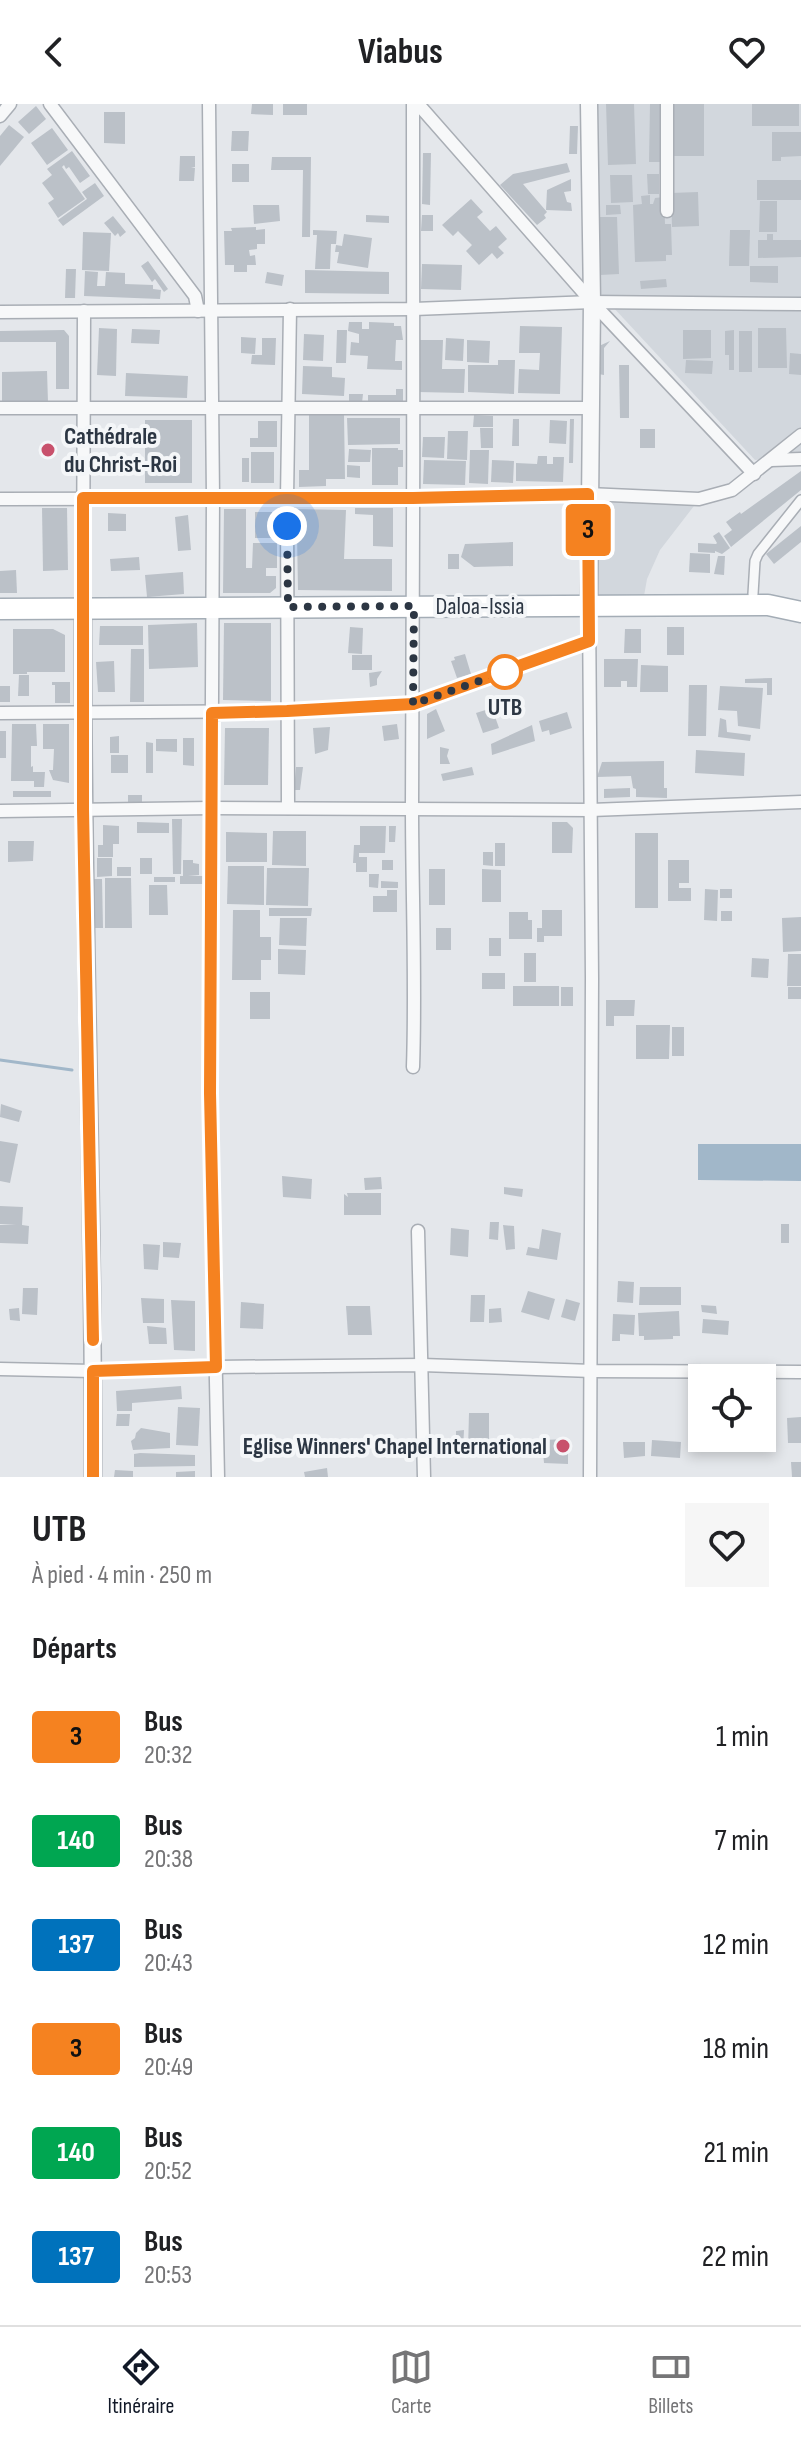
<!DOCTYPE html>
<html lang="fr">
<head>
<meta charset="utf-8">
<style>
	:root { --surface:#fff; --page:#f6f6f6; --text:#202124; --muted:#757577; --line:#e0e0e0; --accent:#111827 }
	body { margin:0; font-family:"Sofia Sans Condensed",sans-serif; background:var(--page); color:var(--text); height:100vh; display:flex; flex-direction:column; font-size:30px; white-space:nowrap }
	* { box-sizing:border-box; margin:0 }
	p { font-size:26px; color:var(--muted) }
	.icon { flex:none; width:44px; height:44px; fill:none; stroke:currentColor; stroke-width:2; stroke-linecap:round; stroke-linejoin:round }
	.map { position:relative; height:1373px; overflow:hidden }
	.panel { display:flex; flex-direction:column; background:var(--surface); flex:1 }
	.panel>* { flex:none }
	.badge { padding:0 16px; border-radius:6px; font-size:28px; line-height:52px }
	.tools { position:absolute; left:688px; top:1260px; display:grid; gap:16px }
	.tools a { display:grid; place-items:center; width:88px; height:88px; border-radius:0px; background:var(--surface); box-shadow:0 4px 12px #0003; font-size:40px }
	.you { position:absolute; width:40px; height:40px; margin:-20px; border:6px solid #fff; border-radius:50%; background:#1a73e8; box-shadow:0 0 0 12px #1a73e833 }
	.map>.badge { position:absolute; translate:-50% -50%; box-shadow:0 0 0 4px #fff }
	h2 { padding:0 32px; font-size:30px; line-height:72px }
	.round { display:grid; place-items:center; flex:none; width:84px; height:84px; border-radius:0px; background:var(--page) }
	.head { display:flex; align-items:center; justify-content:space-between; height:136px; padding:0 32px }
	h1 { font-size:38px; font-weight:700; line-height:60px }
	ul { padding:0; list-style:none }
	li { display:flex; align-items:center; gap:24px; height:104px; padding:0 32px }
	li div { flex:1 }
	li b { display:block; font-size:30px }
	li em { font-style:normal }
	li .badge { min-width:88px; font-weight:700; text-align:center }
	header { display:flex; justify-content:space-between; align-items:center; height:104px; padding:0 32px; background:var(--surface); font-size:36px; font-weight:700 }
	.menu { display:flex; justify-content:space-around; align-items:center; height:112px; border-top:2px solid var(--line); background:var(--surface); font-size:22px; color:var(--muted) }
	.menu a { display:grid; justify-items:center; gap:4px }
	.menu .selected { color:var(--accent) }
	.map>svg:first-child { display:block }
</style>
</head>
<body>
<header><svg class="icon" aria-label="back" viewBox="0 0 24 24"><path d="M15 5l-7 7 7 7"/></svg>Viabus<svg class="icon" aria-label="heart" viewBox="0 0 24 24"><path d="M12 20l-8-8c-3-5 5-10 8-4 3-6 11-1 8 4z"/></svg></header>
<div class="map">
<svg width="801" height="1373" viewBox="0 0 801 1373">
	<rect width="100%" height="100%" fill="#e4e7eb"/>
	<g fill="#d2d7dd">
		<path d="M598 0H801V351L755 356 599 188Z"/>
		<path d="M597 396 697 398 660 446 647 475 644 492 598 491Z"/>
	</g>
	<path fill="#a1b7c9" d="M698 1040H801V1077L698 1076Z"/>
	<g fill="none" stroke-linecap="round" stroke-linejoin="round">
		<path stroke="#a1b7c9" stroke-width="3" d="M0 956 72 966"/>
	</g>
	<g fill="#bbc1c8">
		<path d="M252 0H273V11L251 10Z"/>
		<rect x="283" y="0" width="24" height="11"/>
		<path d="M606 0H634L636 60 608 61Z"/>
		<path d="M650 0H664V58H649Z"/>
		<rect x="670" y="0" width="34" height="52"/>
		<rect x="752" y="0" width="47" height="22"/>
		<path d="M36 2 46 15 29 30 18 18Z"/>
		<path d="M104 8H125V40L104 39Z"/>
		<path d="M9 21 24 33 0 62V32Z"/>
		<path d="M570 22H578L577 50H569Z"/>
		<path d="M52 24 68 46 47 61 31 39Z"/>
		<path d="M232 27H249L248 47H231Z"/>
		<path d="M772 28H801V52L781 53V57H772Z"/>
		<path d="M72 47 90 72 80 79 69 63 66 65 64 61 62 63 85 95 58 114 48 99 54 95 42 79 52 71 47 65Z"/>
		<path d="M423 49H431L430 101 422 100Z"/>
		<path d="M180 52H195V63L191 64H195L194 77H179Z"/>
		<path d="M272 53H311L310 133H302L303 66H271Z"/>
		<path d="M567 59 570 68 523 80 547 108 544 111 546 114 537 121 500 81 513 70Z"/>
		<rect x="232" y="60" width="17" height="18"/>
		<path d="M647 70H659V90H648Z"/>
		<path d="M610 71H632L633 98 611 99Z"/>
		<path d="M571 75V87L564 88 567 98 571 99 572 107 546 106 547 86Z"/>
		<rect x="757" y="76" width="44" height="20"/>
		<path d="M95 79 104 92 63 122 58 116 87 95 82 88Z"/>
		<path d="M698 88 699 122 672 123 671 89Z"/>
		<path d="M650 91V100H653L655 94 664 93 665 120H671L672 151H666V157L635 158 633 101 642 100 641 92Z"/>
		<path d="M471 95 483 108 477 113 490 127 496 122 507 135 498 143 504 149 497 155 492 149 479 161 466 147 472 141 458 127 453 132 442 121Z"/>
		<path d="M760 97H777V128H759Z"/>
		<path d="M253 101H279L280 117 254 120Z"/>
		<path d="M606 101H620L621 110 606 111Z"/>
		<path d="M366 111 389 112V119L366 118Z"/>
		<path d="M422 111H433V127H421Z"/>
		<path d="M113 112 126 128 120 133 118 129 115 132 104 119Z"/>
		<path d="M599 113H617L619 170 600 171Z"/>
		<path d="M256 123V126L265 125V140H257V145L249 146 250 152 255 151 256 161H247V168H234V161H225L224 127H232L231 124Z"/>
		<path d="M313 126 337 127 336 140H331L330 165H315L317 131H313Z"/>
		<path d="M730 126H750L749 162H729Z"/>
		<path d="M83 128 111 129 109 167 82 166Z"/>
		<path d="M344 130 372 134 368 164 337 159 339 148H335L336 141 342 142Z"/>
		<path d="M767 130H773V136H801V153L758 154V136H767Z"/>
		<path d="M148 157 168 185 164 188 155 175 152 178 141 162Z"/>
		<path d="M422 160 462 161 461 186 421 185Z"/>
		<path d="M750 162H778V179L750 178Z"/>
		<path d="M66 165H76L75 194H65Z"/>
		<path d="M305 166 389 168V190L305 189Z"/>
		<path d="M85 167 98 168 97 182H105L106 168 125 169V180L153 181V185L161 186 160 195 84 192Z"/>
		<path d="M267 168 284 171 282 182 265 179Z"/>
		<path d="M666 175 667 183 641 185 640 177Z"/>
		<path d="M349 218H362V225H369V218L394 219V222H401L403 236H396L395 257H402V266L367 265 368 252 350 251 351 238 359 239V230L348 227Z"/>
		<path d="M520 222 562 223 560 290 518 289 519 265 539 266 540 249H519Z"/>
		<path d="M99 224 117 225 116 272 97 271Z"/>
		<path d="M758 224H786L787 264H758Z"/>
		<path d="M132 225 160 226 159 240 131 239Z"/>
		<path d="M64 226 69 232V285H56V238H0V227Z"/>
		<path d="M337 226H347L346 259H336Z"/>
		<path d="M683 226H711V254L683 255Z"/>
		<path d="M734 226V266H729V251H725V227Z"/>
		<rect x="739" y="227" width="13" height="41"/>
		<path d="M304 230 324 231 323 257 303 256Z"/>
		<path d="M241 233 256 234 255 250 241 249Z"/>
		<path d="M262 234H276L275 261 251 260 252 251H262Z"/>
		<path d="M446 234 464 235 463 257 445 256Z"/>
		<path d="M420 236H443L442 265H465L464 289 418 288Z"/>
		<path d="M467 236 490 237 489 259 467 258Z"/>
		<path d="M610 237 604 244V271L598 270 599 242Z"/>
		<path d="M790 249 801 250V271L789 270Z"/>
		<path d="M498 256H515L514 290 468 288V261H498Z"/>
		<path d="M686 256 713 257 712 270 685 269Z"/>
		<path d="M619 261H629V314H620Z"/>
		<path d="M303 262 332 263V273L345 274 344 292 302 290Z"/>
		<path d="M47 267 48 298 2 299V268Z"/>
		<path d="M126 269 188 272 187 294 125 292Z"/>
		<path d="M396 285H403V300H368V291H396Z"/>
		<path d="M349 290H363L362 299 349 298Z"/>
		<path d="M344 310 345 375H326V382L299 383V366H309V311Z"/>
		<path d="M474 311 493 312V323H473Z"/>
		<path d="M347 314H400V340L348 341Z"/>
		<path d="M513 315H519V342H512Z"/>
		<path d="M570 315H574L573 359H569Z"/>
		<rect x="145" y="316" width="47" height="63"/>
		<path d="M550 316 567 317 566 340 549 339Z"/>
		<path d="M258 317H277V343H250V334H258Z"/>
		<path d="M480 324H493V344H481Z"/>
		<rect x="640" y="325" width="15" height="19"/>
		<path d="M448 327H468L467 356 447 355Z"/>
		<path d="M423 333H445L444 354 422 353Z"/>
		<path d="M372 344H398V346H403V363H398V381H372Z"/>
		<path d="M349 345 371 346 370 358H348Z"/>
		<path d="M470 346H489L488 380 469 379Z"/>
		<rect x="251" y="348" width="23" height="31"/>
		<path d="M538 352H547V360H553V353H564L563 378 516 377V359L537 360Z"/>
		<rect x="242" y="354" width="7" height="24"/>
		<path d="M424 356 466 357 465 381 423 380Z"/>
		<path d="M492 356 514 357 513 379 491 378Z"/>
		<path d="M347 361 360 362V374L347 373Z"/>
		<path d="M801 367V386L731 443 724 432 732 426 726 418 740 408 741 410Z"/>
		<path d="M42 404H67L68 466 43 467Z"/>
		<path d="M355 404H393V443L373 442V411L355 410Z"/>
		<path d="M224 405H246V464H252L253 439H277V464H266V472H276V484L270 489H223Z"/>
		<path d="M292 405 346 406 344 455H392V487L298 486 297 430H292Z"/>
		<rect x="255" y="408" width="17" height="26"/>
		<path d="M108 409 126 410V427H108Z"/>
		<path d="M188 411 191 446 178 447 175 413Z"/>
		<path d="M801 422V438L774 460 766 450Z"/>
		<path d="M719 428 730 444 722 450 715 447V449L698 448V439L716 440 717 439 713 432Z"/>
		<path d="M513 438V462L474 463 461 453 465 440Z"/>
		<path d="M690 449 710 450V469L689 468Z"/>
		<rect x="448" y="450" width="11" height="15"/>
		<path d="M718 452H725L724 471 714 470Z"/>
		<path d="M139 453 140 466 111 467 110 455Z"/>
		<path d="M16 466 17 489H0V467Z"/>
		<path d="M183 468 184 490 147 493 145 471Z"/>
		<path d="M197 519 198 563 149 565 148 521Z"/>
		<path d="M224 519H271V597L223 596Z"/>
		<path d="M100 522H143V541H99Z"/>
		<path d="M350 523 363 524 362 550 348 549Z"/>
		<rect x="667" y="523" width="17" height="28"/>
		<path d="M13 525H53L65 531V568H27V570H13Z"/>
		<path d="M625 525H641V549H624Z"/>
		<path d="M131 545H144V598H130Z"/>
		<path d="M465 550 471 570 457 574 451 557 455 556 454 553Z"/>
		<rect x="352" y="551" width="20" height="15"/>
		<path d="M604 555H638L637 583H627V577H621V583H604Z"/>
		<path d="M114 557 115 588H98L96 558Z"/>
		<path d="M641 561 668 562V588H640Z"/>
		<path d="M382 567 377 575V581L370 583 369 569Z"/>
		<path d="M19 571H29V592H18Z"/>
		<path d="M772 574V591H767V579H745V575Z"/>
		<path d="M52 578H70V599H55V581H52Z"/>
		<path d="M689 581H707L706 632H688Z"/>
		<rect x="0" y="582" width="10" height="16"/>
		<path d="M720 582 763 584 760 625 738 622 737 607 718 606Z"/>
		<path d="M492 604 499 624 483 629 476 609Z"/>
		<path d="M436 605 445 627 427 635V610Z"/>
		<path d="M567 608 572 624 550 631 549 626 542 628 539 617Z"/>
		<path d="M720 614 726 616 727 628 751 631 750 637 718 633Z"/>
		<path d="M12 620H36L37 642H31V663L33 662V668H45L44 683H34V677H11Z"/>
		<path d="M43 620H69V679L53 676 49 666H53L54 645H43Z"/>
		<path d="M397 620 399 635 384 637 382 622Z"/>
		<path d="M532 621 535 637 492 651 491 640Z"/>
		<path d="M330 623 328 646 315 650 313 624Z"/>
		<path d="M225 624H269L268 681H224Z"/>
		<rect x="0" y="627" width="6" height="27"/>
		<path d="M119 632V649H110V633Z"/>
		<path d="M183 634H194V662L183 661Z"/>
		<path d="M156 635H177V648L156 647Z"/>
		<path d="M146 638 153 639V669H146Z"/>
		<path d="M440 643 449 645 447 652 450 660H440Z"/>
		<path d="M696 646 745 649 744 672 695 669Z"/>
		<rect x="111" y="651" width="17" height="18"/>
		<path d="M664 657V684H667V694L636 693V685L633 684 631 672 597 673 602 658Z"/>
		<path d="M296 663H303L300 686H294Z"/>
		<path d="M472 663 474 671 443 677 441 670Z"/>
		<path d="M630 684V693L604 694V685Z"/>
		<rect x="13" y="687" width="38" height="6"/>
		<rect x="128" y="691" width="14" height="7"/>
		<path d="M172 715H182L181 770H173Z"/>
		<path d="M137 718 169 719V729H137Z"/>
		<path d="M552 718H567L573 724 572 749H552Z"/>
		<path d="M103 721 119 722V740H113V753H98V741H103Z"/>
		<path d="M360 722H386L385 749H359V753H367V768H356V759H353L354 741H360Z"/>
		<path d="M389 722H396L395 738H389Z"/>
		<path d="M273 727H306V762L272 761Z"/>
		<path d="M226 728 267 729V758H226Z"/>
		<rect x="635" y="729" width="23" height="75"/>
		<path d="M8 737H34L33 757 8 758Z"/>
		<rect x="495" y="739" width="10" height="23"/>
		<path d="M483 748H493V762L483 761Z"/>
		<path d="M97 754H112V772L97 773Z"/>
		<rect x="140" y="754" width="12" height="16"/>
		<path d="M183 756H193V759L199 760V771L188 772H205V780H180V772H183Z"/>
		<rect x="382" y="756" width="11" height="10"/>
		<path d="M668 756H689V779H679V784H691V797H668Z"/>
		<path d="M228 762H264V801L227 800Z"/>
		<rect x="117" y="763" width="14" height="9"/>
		<path d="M267 764H309L308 802 266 801Z"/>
		<rect x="429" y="765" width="16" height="36"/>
		<path d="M482 765 501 766V798H482Z"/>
		<path d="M369 770H379L378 784 369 783Z"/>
		<rect x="154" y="773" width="21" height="5"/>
		<path d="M105 774H131L132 824H105Z"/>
		<path d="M93 775H102L103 824H94Z"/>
		<path d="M381 777 398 778V784H381Z"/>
		<path d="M149 781H167L168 811H149Z"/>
		<path d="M705 785 718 786 717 817 704 816Z"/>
		<rect x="720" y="785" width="12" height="9"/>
		<path d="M387 786H397V808H373V792H387Z"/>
		<path d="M269 804H312L311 812H269Z"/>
		<path d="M233 806H260V833H271V856H261V876H232Z"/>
		<path d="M542 806H562V832H544V838H537V824H542Z"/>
		<rect x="721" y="807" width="11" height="10"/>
		<path d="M509 808H528V816H532V835H509Z"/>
		<path d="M801 813V847L783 848 782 814Z"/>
		<path d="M280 814H307L306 842 279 841Z"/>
		<rect x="436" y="824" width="15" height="22"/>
		<rect x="489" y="834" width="12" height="18"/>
		<path d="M278 845 306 846 305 871 278 870Z"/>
		<rect x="524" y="849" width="12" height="29"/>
		<path d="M788 850H801V882H787Z"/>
		<path d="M752 854 769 855 768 874 751 873Z"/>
		<rect x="482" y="869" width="23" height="16"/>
		<rect x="513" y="882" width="46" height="20"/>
		<rect x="561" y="883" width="12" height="19"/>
		<rect x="788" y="883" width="13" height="12"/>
		<rect x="250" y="888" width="20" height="27"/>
		<path d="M606 896H635L634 912H614V922H606Z"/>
		<path d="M636 921H670L669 955H636Z"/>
		<rect x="672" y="923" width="12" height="29"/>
		<path d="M1 1000 22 1007 19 1018 0 1013Z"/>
		<path d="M0 1037 18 1040 10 1079 0 1077Z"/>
		<path d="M282 1072 312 1075 311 1095 283 1093Z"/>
		<path d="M381 1073 382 1085 365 1086 364 1074Z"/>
		<path d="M504 1083 523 1085 522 1093 504 1090Z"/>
		<path d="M347 1089H381V1111H344V1090L348 1093Z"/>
		<path d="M0 1102 23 1103 22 1121 29 1122 28 1140 0 1139V1121H16L0 1120Z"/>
		<path d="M490 1118H499L498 1136 489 1135Z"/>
		<rect x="781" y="1120" width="8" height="19"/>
		<path d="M503 1121 514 1122 515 1145 506 1146Z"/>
		<path d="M451 1124 469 1126 468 1153 450 1151Z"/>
		<path d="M542 1125 561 1129 557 1156 526 1151 528 1143 539 1145Z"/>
		<path d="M163 1138 181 1139 179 1154 163 1153Z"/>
		<path d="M143 1140 160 1141 158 1166 144 1165Z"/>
		<path d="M618 1177 634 1178 633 1199 617 1198Z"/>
		<path d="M640 1183H681V1201H639Z"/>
		<path d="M23 1184H38L37 1211 22 1210Z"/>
		<path d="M528 1187 555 1195 549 1216 521 1208Z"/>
		<path d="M471 1191H485L484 1218H470Z"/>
		<path d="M141 1194 164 1195V1219H143Z"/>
		<path d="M566 1195 580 1199 575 1217 561 1213Z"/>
		<path d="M171 1196 195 1197V1247L174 1246Z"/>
		<path d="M241 1198 264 1200 263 1225 240 1224Z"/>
		<path d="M701 1201 716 1202 717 1210 702 1208Z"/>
		<path d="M346 1202H370L372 1231H348Z"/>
		<path d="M19 1204 20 1217 10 1216 9 1205Z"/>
		<path d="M501 1204 502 1218 489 1219V1205Z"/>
		<path d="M679 1207 680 1232H673V1235L644 1236V1232H639L638 1209Z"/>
		<path d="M613 1210 635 1211 634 1231 620 1230V1237H612Z"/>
		<path d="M703 1215 729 1217 728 1231 702 1229Z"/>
		<path d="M147 1222 166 1224 167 1240H149Z"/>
		<path d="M181 1282 182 1295 132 1299V1307H117L116 1287Z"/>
		<path d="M178 1303 200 1304 198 1342 176 1341Z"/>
		<path d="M469 1309H489V1346L468 1345Z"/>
		<path d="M117 1310H130L129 1322H116Z"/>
		<path d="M801 1313V1339H788L787 1314Z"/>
		<path d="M141 1324 170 1329V1344L133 1346 131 1337 135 1334 136 1329Z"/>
		<path d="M464 1326 463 1346H456V1327Z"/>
		<rect x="706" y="1334" width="32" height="12"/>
		<path d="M568 1335V1360L544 1359 542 1336Z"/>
		<path d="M652 1336 681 1338 680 1354 651 1352Z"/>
		<path d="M623 1338H645V1352L624 1354Z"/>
		<path d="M140 1349 195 1351V1362L134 1363V1350Z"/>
		<path d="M791 1358H801V1373H792Z"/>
		<path d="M327 1364 328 1373H305L304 1368Z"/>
		<path d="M115 1366 133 1367V1373H114Z"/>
		<path d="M195 1367V1373H176V1368Z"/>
	</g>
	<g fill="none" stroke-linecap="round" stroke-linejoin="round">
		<defs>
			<path id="pedestrian" d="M753 490 755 457 758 450 801 396"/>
			<g id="minor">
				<path d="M50 0 195 192 198 207"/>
				<path d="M209 0 213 393 210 989 218 1373"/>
				<path d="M418 0 592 198 754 370"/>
				<path d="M667 0V107"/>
				<path d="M0 12 10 0"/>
				<path d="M0 208 414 205 592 198 801 200"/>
				<path d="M0 304H589"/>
				<path d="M771 356 801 355"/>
				<path d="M0 395 413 394 588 390 699 395 732 386 801 331"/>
				<path d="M589 503 592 874 590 1373"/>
				<path d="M83 506 84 207"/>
				<path d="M0 609 287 607 413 600 589 537"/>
				<path d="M288 704 287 394 290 205"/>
				<path d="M0 707 212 704 591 706 801 698"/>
				<path d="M413 963C416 877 412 790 412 703 413 469 414 234 413 0"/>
				<path d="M418 1127 424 1373"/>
				<path d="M0 1265 93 1267 216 1263 422 1261 592 1267 801 1268"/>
			</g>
			<g id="tertiary">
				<path d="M589 503 592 198 589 0"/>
				<path d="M83 506C82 795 94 1084 93 1373"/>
			</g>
			<path id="primary" d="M0 505 768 501 801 508"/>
		</defs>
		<use href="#pedestrian" stroke="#a9aeb5" stroke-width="12"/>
		<use href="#minor" stroke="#a9aeb5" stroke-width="15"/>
		<use href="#tertiary" stroke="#a9aeb5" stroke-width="19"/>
		<use href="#primary" stroke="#a4adb6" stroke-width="23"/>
		<use href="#pedestrian" stroke="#f7f8f9" stroke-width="9"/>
		<use href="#minor" stroke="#f7f8f9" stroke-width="12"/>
		<use href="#tertiary" stroke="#f7f8f9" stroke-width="16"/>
		<use href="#primary" stroke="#fff" stroke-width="20"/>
	</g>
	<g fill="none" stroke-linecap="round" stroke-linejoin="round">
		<defs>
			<path id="line" d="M93 1236 83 705V394H413L588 390 589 537 413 600 287 607 212 609 210 989 216 1263 93 1267V1373"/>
		</defs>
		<use href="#line" stroke="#fff" stroke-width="18"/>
		<use href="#line" stroke="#f58220" stroke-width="12"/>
		<path stroke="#2c3643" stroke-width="8" stroke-dasharray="0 14.4" d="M287 422 288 503 414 502 413 600 505 568"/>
	</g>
	<g fill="#c8516c" stroke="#f4f6f8" stroke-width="3">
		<circle cx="48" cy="346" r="8"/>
		<circle cx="563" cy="1342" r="8"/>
	</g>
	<circle fill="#fff" stroke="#f58220" stroke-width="4" cx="505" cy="568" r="16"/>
	<g text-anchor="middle" stroke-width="8" stroke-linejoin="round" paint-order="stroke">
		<g font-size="24" font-weight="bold" fill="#2c3643" stroke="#f4f6f8" text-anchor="start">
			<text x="64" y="340">Cathédrale<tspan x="64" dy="28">du Christ-Roi</tspan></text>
			<text x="547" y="1350" text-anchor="end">Eglise Winners' Chapel International</text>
		</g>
		<g font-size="24" fill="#2c3643" stroke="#f4f6f8">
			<text x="480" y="510">Daloa-Issia</text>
		</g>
		<g font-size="24" font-weight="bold" fill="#2c3643" stroke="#f4f6f8">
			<text x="505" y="611">UTB</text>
		</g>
	</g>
</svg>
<div class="tools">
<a><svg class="icon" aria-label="locate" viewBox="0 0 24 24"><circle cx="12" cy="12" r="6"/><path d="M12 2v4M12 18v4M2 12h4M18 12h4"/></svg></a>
</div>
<div class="you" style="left:287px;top:422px"></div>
<b class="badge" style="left:588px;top:426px;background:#f58220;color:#111">3</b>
</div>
<section class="panel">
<div class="head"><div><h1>UTB</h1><p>À pied · 4 min · 250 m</p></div><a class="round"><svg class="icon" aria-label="heart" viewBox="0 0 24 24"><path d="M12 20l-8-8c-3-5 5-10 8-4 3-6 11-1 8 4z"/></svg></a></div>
<h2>Départs</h2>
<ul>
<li><span class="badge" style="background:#f58220;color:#111">3</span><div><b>Bus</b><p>20:32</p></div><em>1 min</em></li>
<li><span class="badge" style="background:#00a651;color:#fff">140</span><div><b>Bus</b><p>20:38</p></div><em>7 min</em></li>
<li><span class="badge" style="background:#0072bc;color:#fff">137</span><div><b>Bus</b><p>20:43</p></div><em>12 min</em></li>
<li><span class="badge" style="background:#f58220;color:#111">3</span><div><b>Bus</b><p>20:49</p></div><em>18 min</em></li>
<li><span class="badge" style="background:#00a651;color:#fff">140</span><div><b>Bus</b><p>20:52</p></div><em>21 min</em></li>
<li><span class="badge" style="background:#0072bc;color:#fff">137</span><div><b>Bus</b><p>20:53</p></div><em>22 min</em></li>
</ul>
</section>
<nav class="menu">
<a class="selected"><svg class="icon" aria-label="directions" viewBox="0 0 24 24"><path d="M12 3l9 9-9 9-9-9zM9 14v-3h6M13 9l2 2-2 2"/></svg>Itinéraire</a>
<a><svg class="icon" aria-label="map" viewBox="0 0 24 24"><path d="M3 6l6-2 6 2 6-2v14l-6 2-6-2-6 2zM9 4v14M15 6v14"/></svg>Carte</a>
<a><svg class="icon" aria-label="tickets" viewBox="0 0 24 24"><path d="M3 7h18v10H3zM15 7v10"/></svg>Billets</a>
</nav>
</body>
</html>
